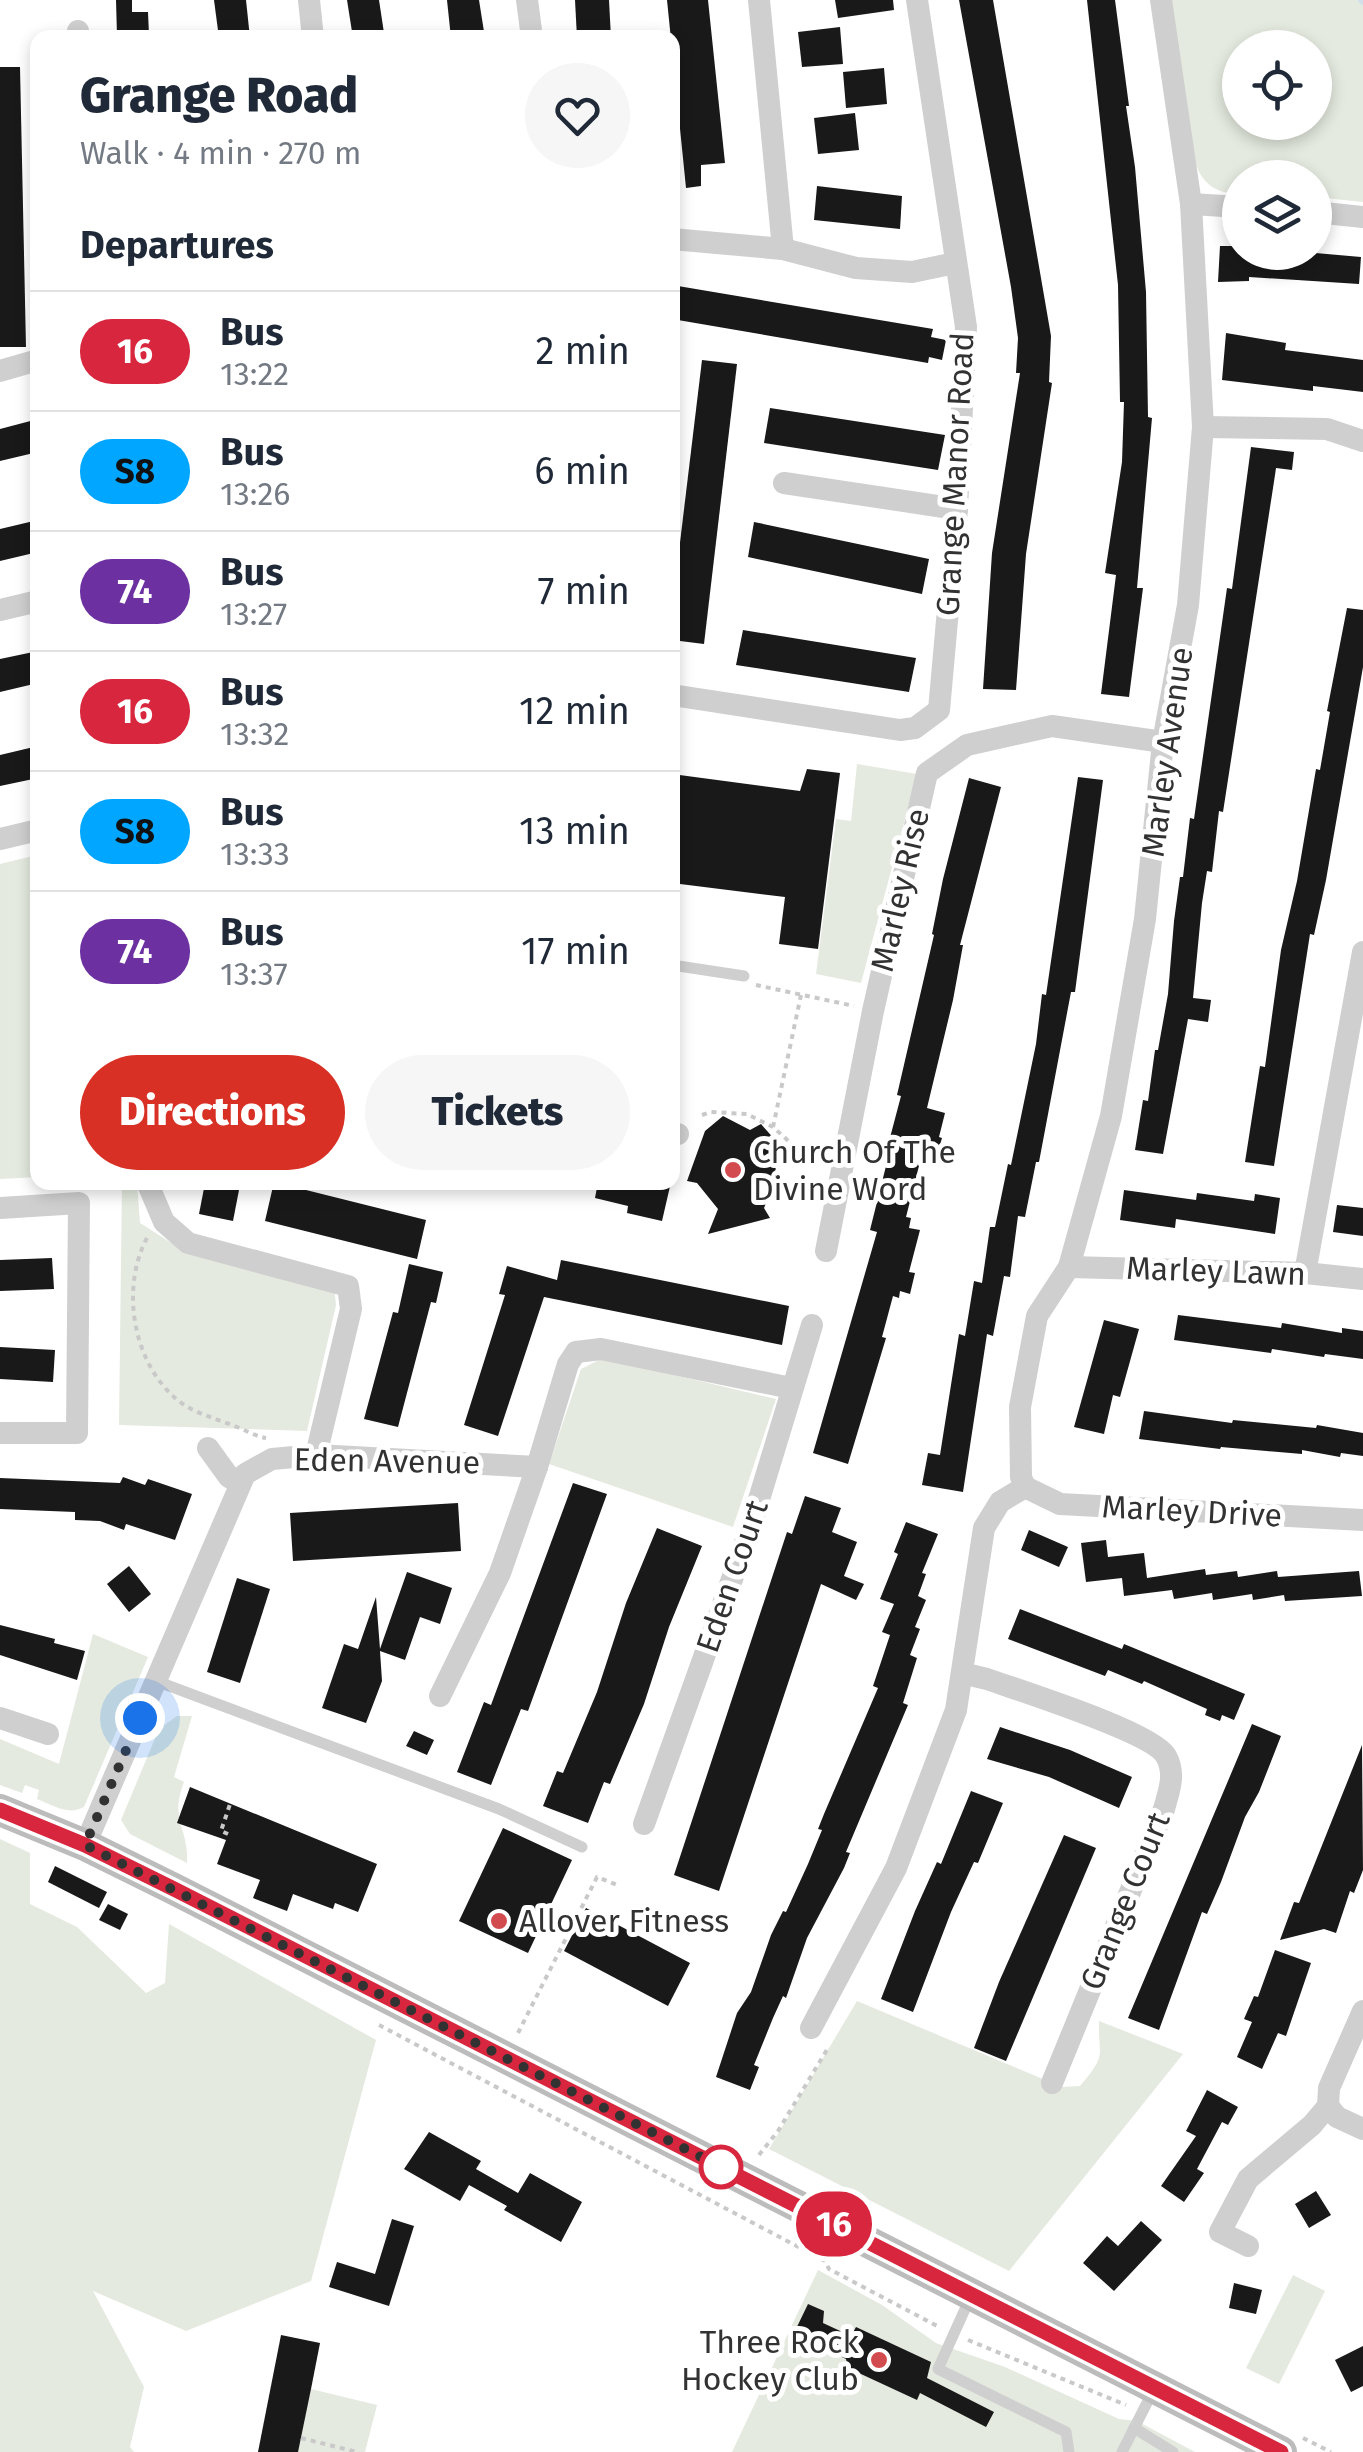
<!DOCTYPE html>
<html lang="en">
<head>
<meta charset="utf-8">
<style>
	:root { --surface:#fff; --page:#f6f6f7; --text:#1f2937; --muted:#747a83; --line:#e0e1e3; --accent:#d93025 }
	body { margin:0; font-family:"Fira Sans",sans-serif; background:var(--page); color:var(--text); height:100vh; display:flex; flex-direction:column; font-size:38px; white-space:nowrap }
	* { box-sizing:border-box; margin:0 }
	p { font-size:32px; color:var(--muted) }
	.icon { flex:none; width:55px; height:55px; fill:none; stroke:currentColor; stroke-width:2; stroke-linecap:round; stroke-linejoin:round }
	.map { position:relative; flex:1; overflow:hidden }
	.side { position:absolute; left:30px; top:30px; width:650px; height:1160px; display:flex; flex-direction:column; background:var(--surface); border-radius:20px; box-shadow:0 5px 15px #0003 }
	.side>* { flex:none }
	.badge { padding:0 20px; border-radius:32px; font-size:35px; line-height:65px }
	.tools { position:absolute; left:1222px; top:30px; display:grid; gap:20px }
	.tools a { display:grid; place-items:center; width:110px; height:110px; border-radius:50%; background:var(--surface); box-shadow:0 5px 15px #0003; font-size:50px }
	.you { position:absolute; width:50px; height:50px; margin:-25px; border:8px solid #fff; border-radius:50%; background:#1a73e8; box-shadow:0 0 0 15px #1a73e833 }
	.map>.badge { position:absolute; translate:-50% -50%; box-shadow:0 0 0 5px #fff }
	h2 { padding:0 50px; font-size:38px; line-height:90px }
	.round { display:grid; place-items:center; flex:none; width:105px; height:105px; border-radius:52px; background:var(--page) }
	.head { display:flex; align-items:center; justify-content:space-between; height:170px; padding:0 50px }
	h1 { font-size:48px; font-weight:800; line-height:75px }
	.button { display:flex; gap:20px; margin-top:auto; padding:20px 50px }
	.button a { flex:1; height:115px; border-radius:60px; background:var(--accent); color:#fff; font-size:40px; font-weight:800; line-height:115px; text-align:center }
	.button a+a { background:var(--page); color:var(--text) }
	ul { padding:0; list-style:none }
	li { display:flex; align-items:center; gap:30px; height:120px; padding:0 50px; border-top:2px solid var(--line) }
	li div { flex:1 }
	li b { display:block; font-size:38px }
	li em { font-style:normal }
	li .badge { min-width:110px; font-weight:700; text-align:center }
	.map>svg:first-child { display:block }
</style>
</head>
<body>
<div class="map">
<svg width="1363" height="2452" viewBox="0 0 1363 2452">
	<rect width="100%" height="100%" fill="#fff"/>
	<g fill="#e4eadf" fill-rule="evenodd">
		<path d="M1171 0H1363V202L1315 197V178H1240V194C1214 193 1202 184 1194 159ZM1240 48H1315V122H1240Z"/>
		<path d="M857 764 917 774 861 983 816 974 836 819 851 821Z"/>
		<path d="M37 855V1177L0 1179V864Z"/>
		<path d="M122 1183H137L140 1223 184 1251 334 1287 336 1305 307 1431 119 1425Z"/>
		<path d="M603 1358 776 1399 733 1527 549 1464 581 1369Z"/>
		<path d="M93 1634 148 1657 84 1807C68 1816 53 1805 37 1799L39 1790 25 1785 22 1793 0 1785V1739L59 1764Z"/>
		<path d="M177 1716H192L174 1777 184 1782C169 1820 189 1828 187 1863L130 1834 121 1820 159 1729Z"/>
		<path d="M0 1839 30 1853V1904L77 1927 146 1993 165 1983 169 1924 376 2040 311 2281 186 2331 93 2291 144 2387 130 2447 134 2452H0Z"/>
		<path d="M857 2001 1062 2087 1080 2086C1108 2053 1098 2058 1099 2021L1183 2054 1009 2271 769 2149Z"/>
		<path d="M818 2270 882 2305 936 2343 1005 2367 1119 2419 1137 2421 1195 2452H732Z"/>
		<path d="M1293 2275 1325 2291 1279 2384 1246 2368Z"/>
		<path d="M311 2389 377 2405 365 2452H295Z"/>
	</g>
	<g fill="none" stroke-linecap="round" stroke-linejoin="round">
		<path stroke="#d1dfea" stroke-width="6" d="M1361 0 1363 2"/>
	</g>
	<g fill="#191919">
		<path d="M116 0H132V12H148L149 35 117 36Z"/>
		<path d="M214 0H246L250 38H219Z"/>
		<path d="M347 0H379L384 33 353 38Z"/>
		<path d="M447 0H479L485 38H451Z"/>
		<path d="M575 0H609L611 38H577Z"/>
		<path d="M667 0H708L725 163 701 165V186L686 188Z"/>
		<path d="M835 0H893L894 10 838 18Z"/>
		<path d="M959 0H993L1051 336 1049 382 1052 383 1026 554 1016 690 983 689 992 553 1020 373H1016L1018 338 1011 287Z"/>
		<path d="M1087 0H1115L1129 106H1126L1135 167 1146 292 1148 417 1152 418 1137 588H1143L1129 697 1101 694 1116 575 1105 573 1122 462 1124 402H1120L1118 285Z"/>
		<path d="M840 27 843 64 802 67 798 32Z"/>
		<path d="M0 67H20L26 347H0Z"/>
		<path d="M884 68 887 104 846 108 843 72Z"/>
		<path d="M855 113 859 150 818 154 814 118Z"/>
		<path d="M817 186 902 196 900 229 814 220Z"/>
		<path d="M1220 246H1239V252H1304L1361 257 1359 284 1249 277V281L1218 282Z"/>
		<path d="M672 285 933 329 931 337 946 340 942 360 929 357 928 363 672 319Z"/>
		<path d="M1226 333 1286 343 1285 350 1363 360V392L1313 386V391L1222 380Z"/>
		<path d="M702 360 737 364 704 644 672 640V609Z"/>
		<path d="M770 408 945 435 938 470 764 443Z"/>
		<path d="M38 419V452L0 461V429Z"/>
		<path d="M1251 447 1294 452 1292 470 1276 468 1275 475 1223 812 1219 811 1212 872 1207 871 1202 903 1193 998 1211 1000 1208 1022 1188 1019 1163 1154 1135 1150 1143 1100 1148 1101 1155 1050H1158L1168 994 1174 921 1180 877H1183L1190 818 1194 819 1227 588 1232 589Z"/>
		<path d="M38 520V552L0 561V529Z"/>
		<path d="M754 522 929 559 922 594 748 557Z"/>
		<path d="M1347 608 1363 610V667L1326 880 1314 935 1310 934 1274 1166 1245 1162 1260 1066 1265 1067 1281 950 1297 881 1316 769 1320 770 1330 712 1327 711Z"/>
		<path d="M743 630 916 658 909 692 736 665Z"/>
		<path d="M38 651V683L0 692V659Z"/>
		<path d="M38 746V778L0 786V755Z"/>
		<path d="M807 769 840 773 818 949 779 944 785 897 672 883V774L800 791Z"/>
		<path d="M1078 777 1103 780 1075 992H1071L1039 1162H1036L1025 1217 1018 1216 1010 1277 1004 1276 993 1336 987 1334 963 1492 922 1485 928 1453 940 1455 959 1334 965 1336 974 1281 982 1283 990 1227H995L1008 1164 1011 1165 1036 1044 1042 994 1046 995Z"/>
		<path d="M969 778 1001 787 960 945H963L953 1000 927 1108 945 1113 939 1137 942 1138 935 1162 921 1158 906 1217 911 1218 909 1228 920 1230 909 1272 915 1273 910 1294 900 1291 899 1298 893 1296 882 1337 886 1338 848 1464 813 1453 877 1232 870 1230 890 1150 887 1149 901 1096 897 1095 934 935 932 934 943 879Z"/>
		<path d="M723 1116 750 1130 761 1124 785 1151 776 1160 775 1182 764 1208 770 1218 708 1234 718 1209 697 1183 687 1181 705 1131Z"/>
		<path d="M274 1182 426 1220 417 1259 265 1221Z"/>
		<path d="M598 1182H671L662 1221 627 1213 628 1206 595 1198Z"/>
		<path d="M205 1183 239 1190 233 1221 199 1214Z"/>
		<path d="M1124 1190 1196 1200 1197 1193 1254 1201 1255 1194 1280 1198 1275 1234 1176 1219 1175 1228 1120 1220Z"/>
		<path d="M1337 1205 1363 1208V1236L1333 1232Z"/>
		<path d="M52 1258 54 1289 0 1291V1260Z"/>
		<path d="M561 1260 789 1306 782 1345 544 1297 498 1436 464 1425 505 1295 499 1294 507 1266 557 1280Z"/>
		<path d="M409 1264 443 1272 436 1303 431 1302 398 1427 364 1419 393 1312 398 1313Z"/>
		<path d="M1178 1315 1281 1328 1282 1323 1342 1333V1328L1363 1331V1359L1325 1354 1324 1357 1272 1349 1271 1353 1174 1340Z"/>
		<path d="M1104 1320 1139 1329 1120 1397 1113 1395 1104 1434 1074 1427Z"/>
		<path d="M0 1347 55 1350 53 1382 0 1379Z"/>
		<path d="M1144 1411 1232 1423 1233 1420 1316 1428 1317 1425 1363 1433V1456L1341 1453 1340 1457 1302 1450V1454L1221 1447 1220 1449 1139 1439Z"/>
		<path d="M123 1477 145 1485 148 1479 192 1494 175 1540 126 1524 124 1530 100 1521 75 1520V1512L0 1509V1478L120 1483Z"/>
		<path d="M573 1483 607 1494 528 1711 521 1709 491 1785 457 1772 484 1702 491 1705Z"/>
		<path d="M805 1496 841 1508 832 1532 857 1542 844 1576 864 1584 856 1600 821 1584 719 1891 674 1875 787 1532 792 1534Z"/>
		<path d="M458 1503 461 1551 293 1561 290 1513Z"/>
		<path d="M906 1522 938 1534 922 1573 926 1574 918 1596 926 1600 915 1627 920 1629 910 1655 917 1658 903 1703 908 1705 846 1852 850 1853 844 1868 807 1938 786 1998 783 1996 773 2018 754 2065 759 2067 750 2090 716 2077 737 2013 751 1992 771 1935 783 1911 786 1912 808 1864 822 1830 818 1829 824 1814 878 1688 873 1686 890 1635 882 1632 894 1604 880 1599 898 1554 894 1552Z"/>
		<path d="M657 1528 702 1546 669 1627 644 1704 610 1784 604 1782 588 1823 543 1806 557 1771 563 1773 597 1692 626 1603Z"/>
		<path d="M1029 1530 1068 1547 1059 1567 1021 1550Z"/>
		<path d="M1106 1540 1108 1557 1144 1553 1147 1578 1205 1569 1206 1575 1237 1571 1238 1577 1277 1571 1278 1577 1359 1571 1362 1596 1285 1601 1284 1595 1253 1600 1252 1594 1213 1600 1212 1593 1174 1599 1172 1590 1124 1596 1122 1578 1086 1582 1081 1543Z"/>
		<path d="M129 1566 151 1594 129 1612 107 1584Z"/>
		<path d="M407 1572 452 1588 440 1624 420 1617 405 1660 380 1651 382 1681 366 1723 322 1708 344 1644 358 1649 376 1597 380 1649Z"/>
		<path d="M237 1578 270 1589 240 1683 207 1672Z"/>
		<path d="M1020 1609 1122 1649 1124 1644 1245 1694 1234 1720 1222 1715 1220 1721 1205 1715 1207 1709 1144 1681 1142 1684 1108 1670 1105 1676 1008 1639Z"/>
		<path d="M0 1625 55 1639 54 1643 85 1651 77 1680 0 1655Z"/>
		<path d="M1252 1724 1281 1736 1259 1792 1245 1817 1221 1882 1207 1914 1202 1912 1159 2030 1128 2018Z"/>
		<path d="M1000 1727 1070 1750 1132 1777 1119 1808 1049 1777 987 1759Z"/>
		<path d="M414 1731 434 1740 427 1755 406 1746Z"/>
		<path d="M1362 1745 1363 1870 1354 1893 1350 1891 1336 1933 1324 1929 1280 1940 1294 1902 1299 1903Z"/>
		<path d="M190 1787 377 1864 358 1912 335 1903 333 1909 293 1894 287 1911 253 1898 260 1880 217 1864 226 1840 177 1823Z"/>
		<path d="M971 1791 1003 1803 978 1863 974 1862 951 1912 913 2012 881 1999 915 1911 937 1862 941 1864Z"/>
		<path d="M503 1828 572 1860 528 1953 459 1921Z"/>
		<path d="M1064 1835 1096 1848 1006 2061 974 2048 999 1982Z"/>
		<path d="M55 1866 107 1892 99 1908 48 1882Z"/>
		<path d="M108 1904 128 1914 120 1930 99 1920Z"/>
		<path d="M586 1908 690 1963 668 2006 564 1951Z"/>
		<path d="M1275 1950 1311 1963 1286 2036 1278 2033 1262 2069 1237 2057 1252 2022 1244 2019 1254 1996 1258 1997Z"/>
		<path d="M1207 2090 1238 2107 1228 2125 1222 2122 1197 2169 1204 2173 1184 2202 1161 2186 1196 2136 1186 2131Z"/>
		<path d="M429 2132 481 2161 476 2169 518 2193 530 2173 582 2202 561 2242 504 2210 507 2206 469 2185 460 2201 404 2169Z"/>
		<path d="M1316 2191 1331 2215 1309 2228 1295 2204Z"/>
		<path d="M392 2219 414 2226 389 2306 329 2287 337 2262 375 2274Z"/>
		<path d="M1141 2221 1162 2240 1114 2291 1083 2263 1107 2236 1118 2246Z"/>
		<path d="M1234 2283 1262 2290 1256 2314 1229 2308Z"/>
		<path d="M808 2304 824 2311 823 2323 851 2336 856 2327 931 2362 927 2378 994 2412 986 2427 920 2393 917 2400 848 2368 846 2359 794 2333Z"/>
		<path d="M281 2335 320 2343 311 2389 298 2452H258Z"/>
		<path d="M1363 2346V2386L1351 2392 1335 2360Z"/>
	</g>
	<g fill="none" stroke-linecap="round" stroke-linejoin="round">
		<g stroke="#c9c9c9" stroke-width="4" stroke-dasharray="5 5" stroke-linecap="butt">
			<path d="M756 985 854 1006"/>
			<path d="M702 1115 711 1112 747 1114 773 1127 794 1146 824 1152"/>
			<path d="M773 1127 801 995"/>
			<path d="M147 1238C121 1287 132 1359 174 1397 191 1413 215 1418 237 1427 247 1431 255 1436 266 1438"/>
			<path d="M228 1834 221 1831 230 1804"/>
			<path d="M379 2025 825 2261 829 2269 941 2328"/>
			<path d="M518 2033 597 1877 620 1886"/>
			<path d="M759 2155 778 2131 828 2048"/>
			<path d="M968 2340 1126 2405"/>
			<path d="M301 2438 357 2452"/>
			<path d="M1303 2438 1331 2452"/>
		</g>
		<g stroke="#cfcfcf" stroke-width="11">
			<path d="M672 965 744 976"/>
			<path d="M156 1681 499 1809 582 1847"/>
			<path d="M970 2298 938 2369 1066 2432 1069 2452"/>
			<path d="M1134 2428 1173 2452"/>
			<path d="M1122 2452 1154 2389"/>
		</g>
		<g stroke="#cfcfcf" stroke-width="22">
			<path d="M309 0 313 38"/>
			<path d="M527 0 532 38"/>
			<path d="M759 0 783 249"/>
			<path d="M78 31V38"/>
			<path d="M1191 204 1240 207"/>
			<path d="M1315 212 1363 217"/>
			<path d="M672 239 783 249 856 268 912 272 955 263"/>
			<path d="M0 371 38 360"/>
			<path d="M1203 427 1327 429 1363 441"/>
			<path d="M784 483 957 509"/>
			<path d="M0 610 38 601"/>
			<path d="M672 695 900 730 915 728 939 710 957 509 966 327 917 0"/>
			<path d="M0 839 38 830"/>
			<path d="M672 1133 678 1134"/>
			<path d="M147 1182 164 1222 188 1243 348 1286 351 1309 316 1455"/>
			<path d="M0 1208 79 1203 77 1433H0"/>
			<path d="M826 1251 873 1011 927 773 967 745 1052 726 1163 742"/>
			<path d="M1069 1267 1305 1273 1363 1279"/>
			<path d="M1305 1273 1363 952"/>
			<path d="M208 1448 229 1477 240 1483"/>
			<path d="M1025 1487 1021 1477 1020 1407 1037 1316 1069 1267 1111 1116 1145 919 1163 742 1188 605 1203 427 1191 204 1161 0"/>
			<path d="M1025 1487 1060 1504 1363 1520"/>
			<path d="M962 1673 987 1679C1020 1691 1152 1732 1166 1756 1176 1774 1169 1791 1164 1809L1052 2083"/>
			<path d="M440 1696 500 1573 537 1467"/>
			<path d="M0 1718 48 1734"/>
			<path d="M644 1824 750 1529 812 1325"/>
			<path d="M85 1845 245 1474 272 1459 316 1455 537 1467 568 1364 576 1352 601 1349 791 1388"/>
			<path d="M811 2028 896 1868 956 1710 984 1528 1000 1502 1025 1487"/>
			<path d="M1328 2106 1329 2088 1363 2011"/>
			<path d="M1328 2106 1337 2117 1363 2129"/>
			<path d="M1248 2246 1220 2232 1248 2179 1312 2125 1328 2106"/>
		</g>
		<path stroke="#bcbcbc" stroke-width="32" d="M0 1810 85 1845 174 1889 1281 2452"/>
	</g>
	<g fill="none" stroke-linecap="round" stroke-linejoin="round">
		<defs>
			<path id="line" d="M0 1810 85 1845 174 1889 1281 2452"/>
		</defs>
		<use href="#line" stroke="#fff" stroke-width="22"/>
		<use href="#line" stroke="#d7263d" stroke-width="15"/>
		<path stroke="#323232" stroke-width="10" stroke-dasharray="0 18" d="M140 1718 85 1845 721 2167"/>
	</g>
	<g fill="#d24b4f" stroke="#fff" stroke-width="4">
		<circle cx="733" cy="1170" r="10"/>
		<circle cx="499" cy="1921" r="10"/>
		<circle cx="879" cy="2360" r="10"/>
	</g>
	<circle fill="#fff" stroke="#d7263d" stroke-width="5" cx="721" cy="2167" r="20"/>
	<g text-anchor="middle" stroke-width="10" stroke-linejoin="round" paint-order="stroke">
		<g font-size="32" fill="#323232" stroke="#fff">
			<text transform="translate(955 474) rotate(-87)" y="11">Grange Manor Road</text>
			<text transform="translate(1167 752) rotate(-82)" y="11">Marley Avenue</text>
			<text transform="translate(900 890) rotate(-77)" y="11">Marley Rise</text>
			<text transform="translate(1216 1271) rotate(2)" y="11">Marley Lawn</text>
			<text transform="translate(387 1461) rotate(1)" y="11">Eden Avenue</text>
			<text transform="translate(1192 1511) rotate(3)" y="11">Marley Drive</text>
			<text transform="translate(732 1576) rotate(-71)" y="11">Eden Court</text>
			<text transform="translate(1125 1901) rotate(-68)" y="11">Grange Court</text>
		</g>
		<g font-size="32" fill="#323232" stroke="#fff" text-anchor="start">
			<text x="753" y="1163">Church Of The<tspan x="753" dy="37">Divine Word</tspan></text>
			<text x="519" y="1932">Allover Fitness</text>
			<text x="859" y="2353" text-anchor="end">Three Rock<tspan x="859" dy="37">Hockey Club</tspan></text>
		</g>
	</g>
</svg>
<div class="tools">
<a><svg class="icon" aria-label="locate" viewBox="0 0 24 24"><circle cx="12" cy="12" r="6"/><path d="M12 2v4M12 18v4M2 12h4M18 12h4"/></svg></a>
<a><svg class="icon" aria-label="layers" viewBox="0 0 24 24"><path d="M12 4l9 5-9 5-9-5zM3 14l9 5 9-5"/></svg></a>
</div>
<div class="you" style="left:140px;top:1718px"></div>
<b class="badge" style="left:834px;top:2224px;background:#d7263d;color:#fff">16</b>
<section class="side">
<div class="head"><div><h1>Grange Road</h1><p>Walk · 4 min · 270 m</p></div><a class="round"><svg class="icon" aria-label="heart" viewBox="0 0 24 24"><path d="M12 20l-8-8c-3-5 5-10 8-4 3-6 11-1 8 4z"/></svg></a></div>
<h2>Departures</h2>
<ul>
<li><span class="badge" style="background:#d7263d;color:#fff">16</span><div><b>Bus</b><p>13:22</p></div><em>2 min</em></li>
<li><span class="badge" style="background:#00a6ff;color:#111">S8</span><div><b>Bus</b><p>13:26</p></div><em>6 min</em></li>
<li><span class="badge" style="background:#6c30a1;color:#fff">74</span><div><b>Bus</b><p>13:27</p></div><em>7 min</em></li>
<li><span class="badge" style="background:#d7263d;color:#fff">16</span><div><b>Bus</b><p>13:32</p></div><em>12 min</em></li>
<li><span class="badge" style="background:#00a6ff;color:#111">S8</span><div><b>Bus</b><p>13:33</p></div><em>13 min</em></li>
<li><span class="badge" style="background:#6c30a1;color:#fff">74</span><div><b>Bus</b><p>13:37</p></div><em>17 min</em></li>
</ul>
<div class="button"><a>Directions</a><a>Tickets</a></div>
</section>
</div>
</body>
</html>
